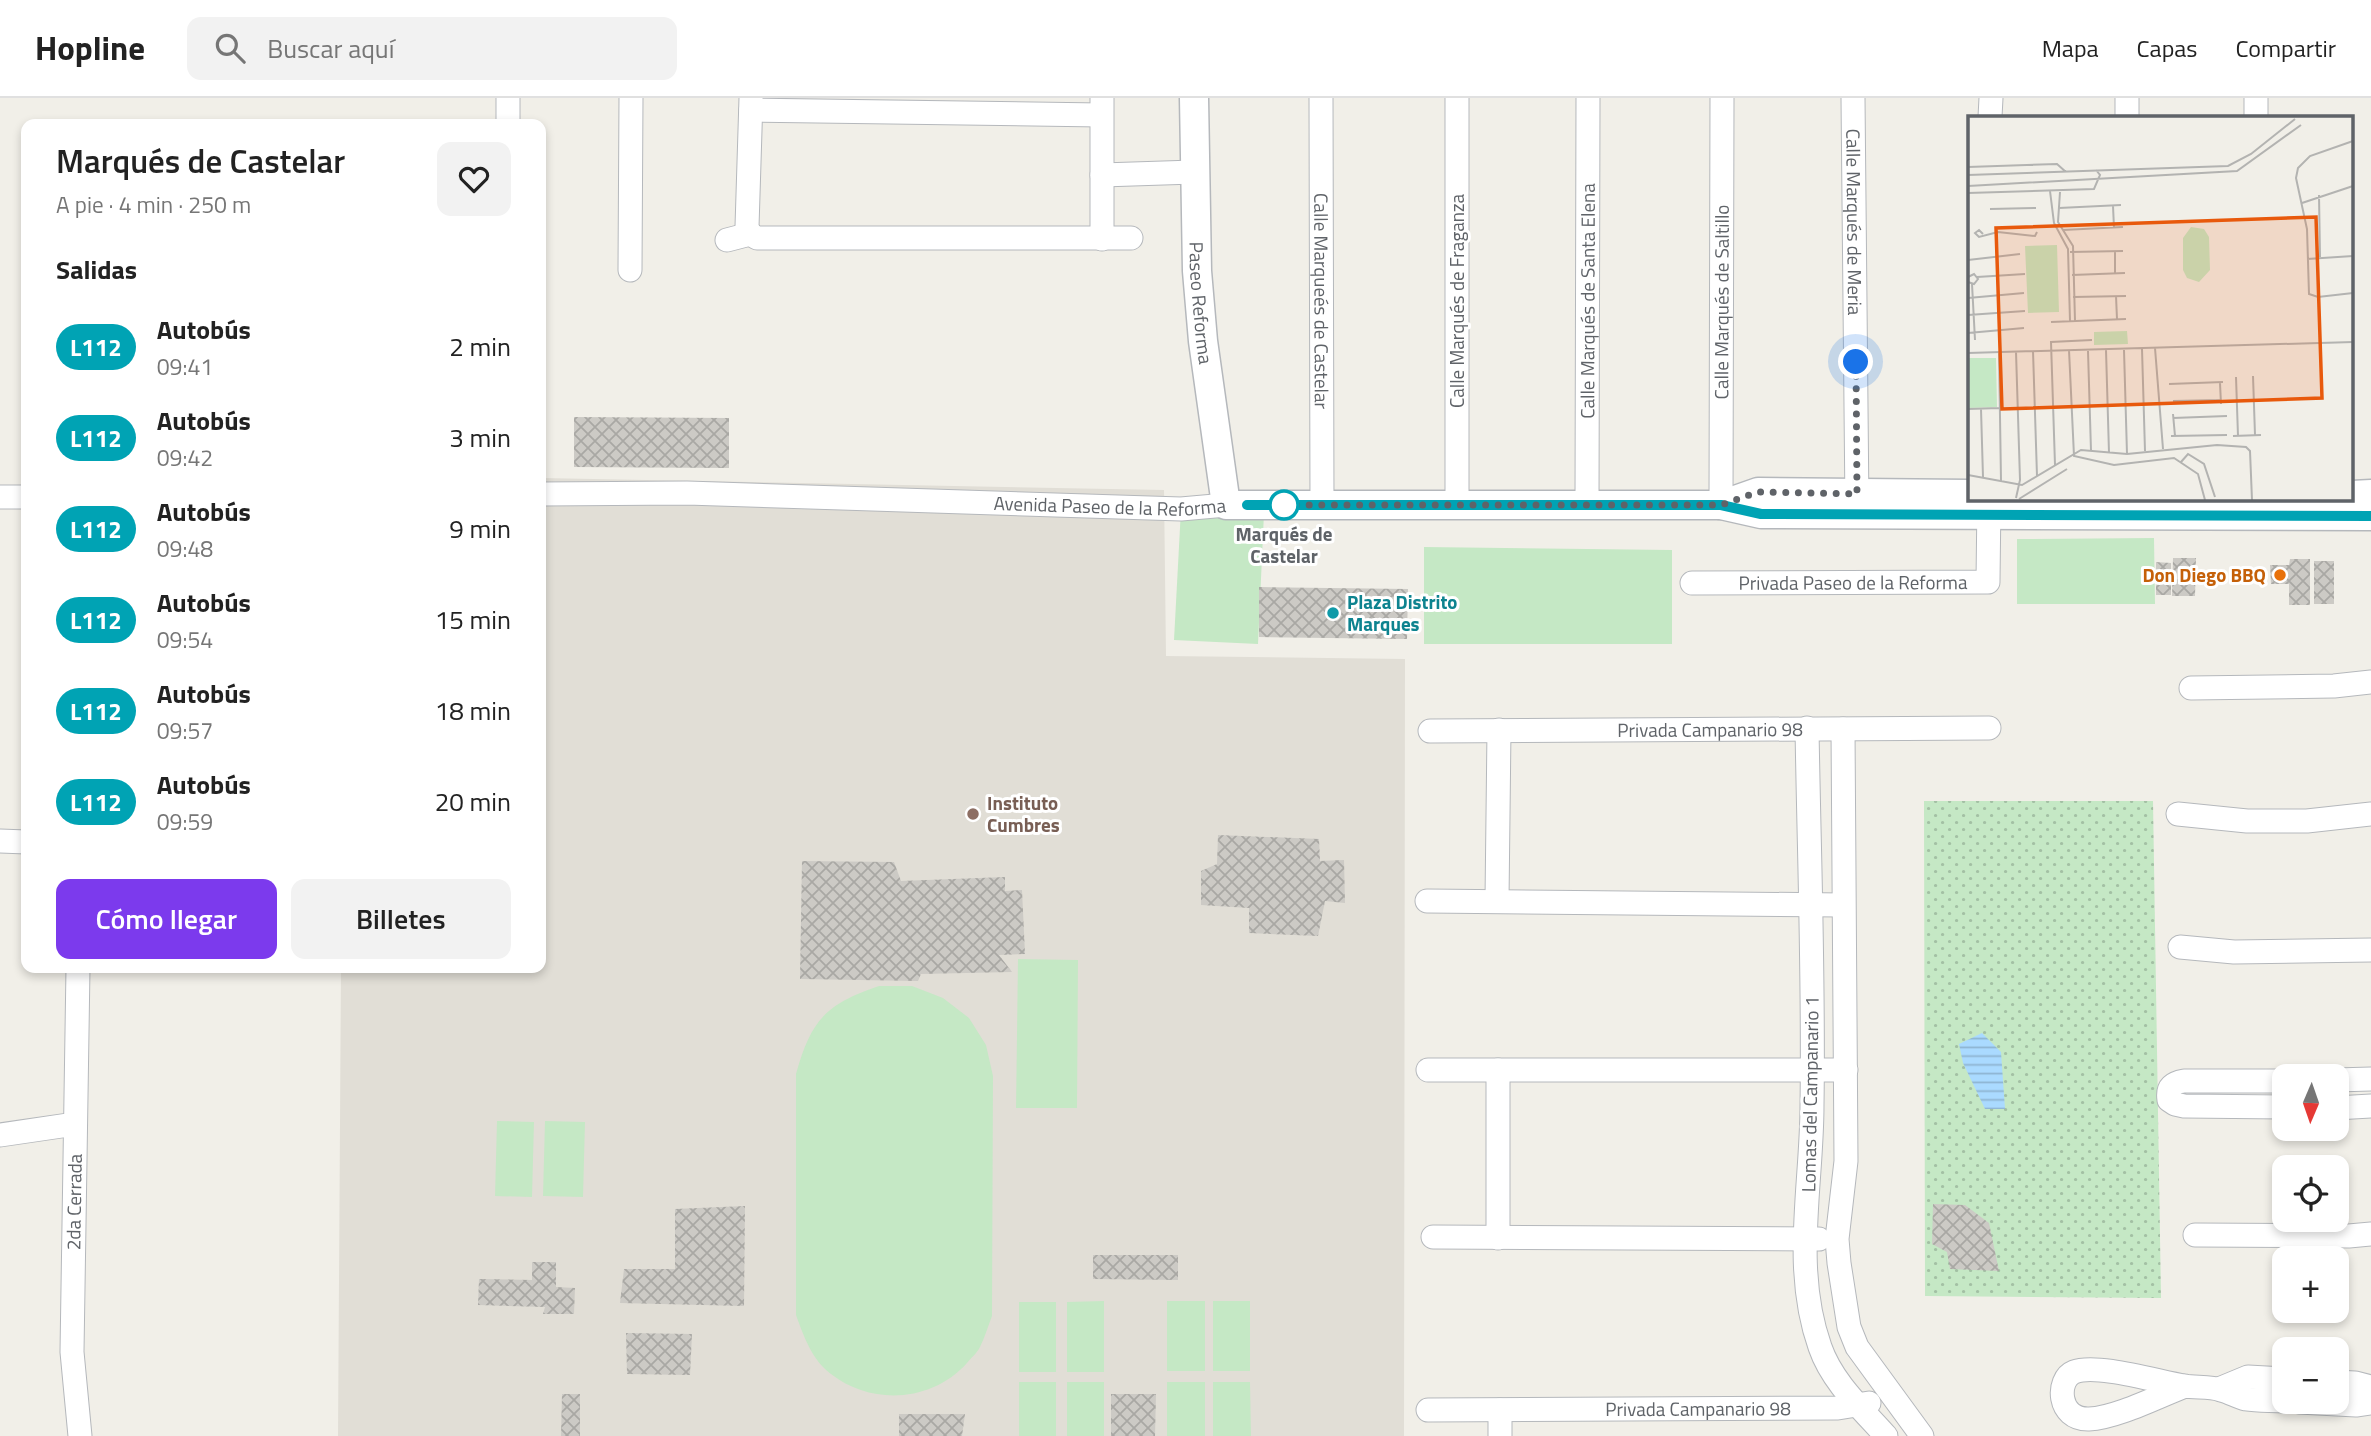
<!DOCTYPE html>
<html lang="es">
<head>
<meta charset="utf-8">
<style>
	:root { --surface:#fff; --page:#f2f2f2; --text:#222; --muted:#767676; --line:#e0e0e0; --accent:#7c3aed }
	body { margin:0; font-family:"Titillium Web",sans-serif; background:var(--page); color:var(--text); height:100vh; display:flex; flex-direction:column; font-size:26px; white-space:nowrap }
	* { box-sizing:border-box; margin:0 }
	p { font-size:23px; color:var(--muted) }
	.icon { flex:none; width:38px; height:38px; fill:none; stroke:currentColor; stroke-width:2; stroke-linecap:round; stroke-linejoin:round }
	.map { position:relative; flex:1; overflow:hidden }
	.drawer { position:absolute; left:21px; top:21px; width:525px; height:854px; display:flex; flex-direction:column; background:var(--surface); border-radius:14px; box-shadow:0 4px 10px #0003 }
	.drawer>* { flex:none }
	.badge { padding:0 14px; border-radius:23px; font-size:24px; line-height:46px }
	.needle { width:46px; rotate:182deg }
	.controls { position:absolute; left:2272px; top:966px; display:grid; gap:14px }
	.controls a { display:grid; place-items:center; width:77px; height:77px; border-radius:14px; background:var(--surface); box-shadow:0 4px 10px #0003; font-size:35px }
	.you { position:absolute; width:35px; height:35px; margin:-18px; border:5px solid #fff; border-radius:50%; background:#1a73e8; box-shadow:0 0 0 10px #1a73e833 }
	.map>.badge { position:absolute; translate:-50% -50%; box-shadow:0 0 0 4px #fff }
	h2 { padding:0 35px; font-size:26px; line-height:63px }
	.round { display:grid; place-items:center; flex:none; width:74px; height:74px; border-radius:14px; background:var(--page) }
	.summary { display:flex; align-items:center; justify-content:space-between; height:119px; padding:0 35px }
	h1 { font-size:33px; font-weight:600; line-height:52px }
	.primary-button { display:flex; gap:14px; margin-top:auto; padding:14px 35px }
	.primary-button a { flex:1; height:80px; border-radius:14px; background:var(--accent); color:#fff; font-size:28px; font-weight:600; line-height:80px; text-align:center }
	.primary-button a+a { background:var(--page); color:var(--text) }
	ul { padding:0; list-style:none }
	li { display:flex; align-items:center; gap:21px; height:91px; padding:0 35px }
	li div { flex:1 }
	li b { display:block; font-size:26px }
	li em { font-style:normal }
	li .badge { min-width:77px; font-weight:700; text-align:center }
	header { display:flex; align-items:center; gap:42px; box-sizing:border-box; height:98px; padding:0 35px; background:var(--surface); border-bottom:2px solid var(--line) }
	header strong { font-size:33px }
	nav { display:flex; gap:38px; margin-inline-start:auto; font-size:24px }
	.search { width:490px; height:63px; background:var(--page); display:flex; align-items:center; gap:18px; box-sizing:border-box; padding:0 24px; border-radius:14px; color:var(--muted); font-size:26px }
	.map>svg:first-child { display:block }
</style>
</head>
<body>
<header>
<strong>Hopline</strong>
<div class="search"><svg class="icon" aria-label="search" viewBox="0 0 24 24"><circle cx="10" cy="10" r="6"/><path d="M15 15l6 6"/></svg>Buscar aquí</div>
<nav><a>Mapa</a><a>Capas</a><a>Compartir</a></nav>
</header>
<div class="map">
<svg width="2371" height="1338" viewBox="0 0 2371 1338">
	<defs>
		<pattern id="park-dots" width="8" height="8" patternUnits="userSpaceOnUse" patternTransform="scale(1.75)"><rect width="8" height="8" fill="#c5e8c5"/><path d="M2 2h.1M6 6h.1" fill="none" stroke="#a3c0a4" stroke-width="1.8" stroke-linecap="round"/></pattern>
		<pattern id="water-rules" width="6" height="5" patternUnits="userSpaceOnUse" patternTransform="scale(1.75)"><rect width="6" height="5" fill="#aadaff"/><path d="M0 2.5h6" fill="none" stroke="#8eb4d2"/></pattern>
		<pattern id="building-cross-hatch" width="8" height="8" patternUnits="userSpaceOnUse" patternTransform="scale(1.75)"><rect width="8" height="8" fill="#cccac5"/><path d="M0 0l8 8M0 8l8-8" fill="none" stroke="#a9a8a4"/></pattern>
	</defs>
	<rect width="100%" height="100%" fill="#f1efe8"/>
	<path fill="#e1ded6" d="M541 380 1164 392 1166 558 1405 561 1404 1338H338L341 870H541Z"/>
	<g fill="#c5e8c5">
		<path d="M1181 411 1264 415 1258 546 1174 542Z"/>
		<path d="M2154 440 2155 506H2017V441Z"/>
		<path d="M1424 449 1672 452V546H1424Z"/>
		<path d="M1018 861 1078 862 1077 1010H1016Z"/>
		<path d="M879 888H912L943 900 969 920 986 947 993 978 992 1218C988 1228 985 1239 980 1249 977 1255 971 1260 967 1265 932 1304 872 1308 831 1276 812 1262 804 1239 796 1217V976C811 922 826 906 879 888Z"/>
		<path d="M497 1023 534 1024 532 1099 495 1098Z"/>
		<path d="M545 1023 585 1024 583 1099 543 1098Z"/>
		<path d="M1104 1203V1274H1067V1204Z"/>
		<rect x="1167" y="1203" width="38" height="70"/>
		<rect x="1213" y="1203" width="37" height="70"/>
		<rect x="1019" y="1204" width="37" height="70"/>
		<rect x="1019" y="1284" width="37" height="54"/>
		<rect x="1067" y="1284" width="37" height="54"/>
		<rect x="1167" y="1284" width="38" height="54"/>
		<path d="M1213 1284H1250L1251 1338H1213Z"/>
	</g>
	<path fill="url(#park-dots)" d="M1924 703H2153L2161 1200 1925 1198Z"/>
	<path fill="url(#water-rules)" d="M1982 935 2001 954 2005 1011H1985L1963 965 1959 946Z"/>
	<g fill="url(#building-cross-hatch)">
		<path d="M574 319 729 320V370L574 369Z"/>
		<path d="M2173 460H2196L2195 498H2172Z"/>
		<path d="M2290 461H2310V507H2289V486H2271L2270 467H2289Z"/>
		<rect x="2314" y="463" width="20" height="43"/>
		<path d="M2156 464 2171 465V497H2156Z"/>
		<path d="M1259 489 1408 491 1407 541 1259 539Z"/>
		<path d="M1218 737 1319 741 1320 763 1344 762 1345 805 1325 803 1318 838 1249 835V810L1201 807V773L1217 766Z"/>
		<path d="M802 763 894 764 901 783 1005 779V793L1022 792 1025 856 999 857 1012 874 921 876 918 883 800 881Z"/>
		<path d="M1933 1106 1965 1107 1989 1125 1999 1173 1950 1171 1947 1154 1932 1146Z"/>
		<path d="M745 1108 744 1208 620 1205 624 1171H675V1111Z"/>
		<path d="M1093 1157H1178V1182L1093 1181Z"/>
		<path d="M532 1164H556V1189L575 1190 574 1216H543L545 1209 478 1207 479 1181 532 1182Z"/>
		<path d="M626 1235 692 1236 690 1277 627 1276Z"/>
		<path d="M562 1296H580V1338H561Z"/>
		<path d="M1111 1296H1156L1155 1338H1111Z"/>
		<path d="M899 1316H965L962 1338H899Z"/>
	</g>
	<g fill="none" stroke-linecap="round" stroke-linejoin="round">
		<defs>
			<g id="minor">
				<path d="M1102 0V141"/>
				<path id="s1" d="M1321 0 1322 406"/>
				<path id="s2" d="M1853 0 1857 410"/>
				<path d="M751 12 1101 17"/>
				<path d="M1990 19 1991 0"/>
				<path d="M2127 19V0"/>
				<path d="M2256 19V0"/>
				<path d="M508 26V0"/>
				<path d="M1102 77 1194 74"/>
				<path d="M750 136 747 129 751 0"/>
				<path d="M727 142 750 136 757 140H1131"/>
				<path d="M630 172 631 0"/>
				<path id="s3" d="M541 396 687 395 1181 411 1226 407"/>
				<path d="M0 399H26"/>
				<path d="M1457 406V0"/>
				<path id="s4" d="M1587 406 1588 0"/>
				<path id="s5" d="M1721 407 1722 0"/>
				<path id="s6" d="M1692 485 1988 484 1989 401"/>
				<path d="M2191 590 2334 588 2371 584"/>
				<path d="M1807 630C1809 756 1814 881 1812 1007 1812 1088 1792 1170 1820 1249 1832 1284 1862 1311 1886 1338"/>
				<path d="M1843 631 1846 1063 1837 1141 1839 1165 1849 1229 1857 1249 1922 1338"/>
				<path id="s7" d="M1430 633 1989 630"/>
				<path d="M2178 716 2247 723H2307L2371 716"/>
				<path d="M0 743 26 744"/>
				<path d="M1497 802 1499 632"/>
				<path d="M1427 803 1843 807"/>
				<path d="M2180 849 2234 854 2371 852"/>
				<path d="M78 870 72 1254 80 1338"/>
				<path d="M1428 972H1846"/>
				<path d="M2336 982 2371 981"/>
				<path d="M2284 983H2184C2172 985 2167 989 2169 1002L2175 1006 2184 1008 2284 1009"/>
				<path d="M2336 1010 2371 1008"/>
				<path d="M0 1037 75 1026"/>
				<path d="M2195 1137 2349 1138 2371 1136"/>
				<path d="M1433 1139 1819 1141"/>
				<path d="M1498 1140V972"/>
				<path d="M2336 1284 2355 1285 2371 1289"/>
				<path d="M2185 1288C2159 1298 2116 1320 2089 1321 2057 1322 2056 1281 2074 1274 2096 1265 2159 1284 2184 1288 2196 1290 2210 1288 2221 1292 2230 1294 2237 1299 2246 1301 2258 1303 2272 1302 2284 1303"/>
				<path d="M2219 1291 2248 1279 2284 1281"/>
				<path d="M2299 1304 2356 1307 2371 1305"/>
				<path id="s8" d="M1428 1312 1838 1310 1869 1305"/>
				<path d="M1500 1312V1338"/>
			</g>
			<g id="tertiary">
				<path id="s9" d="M1194 0 1197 173 1203 243 1226 407H1721L1761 416 2371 418"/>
				<path d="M2352 397 2371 396"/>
				<path d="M1721 407 1758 394 1970 396"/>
			</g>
		</defs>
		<use href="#minor" stroke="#b5b8bc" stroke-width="25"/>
		<use href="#tertiary" stroke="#b5b8bc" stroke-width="31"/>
		<use href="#minor" stroke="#fff" stroke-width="23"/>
		<use href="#tertiary" stroke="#fff" stroke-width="28"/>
	</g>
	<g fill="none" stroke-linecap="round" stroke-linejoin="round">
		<defs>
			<path id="line" d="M1247 407H1721L1761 416 2371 418"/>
		</defs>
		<use href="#line" stroke="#fff" stroke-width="16"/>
		<use href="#line" stroke="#00a3b4" stroke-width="10"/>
		<path stroke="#5f6368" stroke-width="7" stroke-dasharray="0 12.6" d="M1284 407H1721L1758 394 1857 396 1856 264"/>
	</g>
	<circle fill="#fff" stroke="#00a3b4" stroke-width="3.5" cx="1284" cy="407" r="14"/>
	<circle fill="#e8710a" stroke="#fff" stroke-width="2.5" cx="2280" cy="477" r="7"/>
	<circle fill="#0f9aa8" stroke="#fff" stroke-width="2.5" cx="1333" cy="515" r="7"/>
	<circle fill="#8d6e63" stroke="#fff" stroke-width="2.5" cx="973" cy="716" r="7"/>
	<g text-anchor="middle" stroke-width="6" stroke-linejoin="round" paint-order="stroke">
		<g font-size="19" fill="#5f6368" stroke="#fff">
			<text dy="7" stroke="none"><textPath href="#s2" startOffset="124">Calle Marqués de Meria</textPath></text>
			<text dy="7" stroke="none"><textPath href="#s1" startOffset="203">Calle Marqueés de Castelar</textPath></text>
			<text transform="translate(1457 203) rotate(-90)" y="7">Calle Marqués de Fraganza</text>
			<text dy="7" stroke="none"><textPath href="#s4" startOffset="203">Calle Marqués de Santa Elena</textPath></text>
			<text dy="7" stroke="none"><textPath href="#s5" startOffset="203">Calle Marqués de Saltillo</textPath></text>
			<text dy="7" stroke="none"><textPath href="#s9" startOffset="205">Paseo Reforma</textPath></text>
			<text dy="7" stroke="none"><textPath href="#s3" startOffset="569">Avenida Paseo de la Reforma</textPath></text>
			<text dy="7" stroke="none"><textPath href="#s6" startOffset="161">Privada Paseo de la Reforma</textPath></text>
			<text dy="7" stroke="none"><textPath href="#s7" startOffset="280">Privada Campanario 98</textPath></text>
			<text transform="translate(1810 996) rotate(-89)" y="7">Lomas del Campanario 1</text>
			<text transform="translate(74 1104) rotate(-89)" y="7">2da Cerrada</text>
			<text dy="7" stroke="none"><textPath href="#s8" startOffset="270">Privada Campanario 98</textPath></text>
		</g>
		<g font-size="19" font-weight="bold" fill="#5f6368" stroke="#fff">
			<text x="1284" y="443">Marqués de<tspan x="1284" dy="22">Castelar</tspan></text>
		</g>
		<g font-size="19" font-weight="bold" fill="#c56008" stroke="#fff" text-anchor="end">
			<text x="2266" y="484">Don Diego BBQ</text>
		</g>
		<g font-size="19" font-weight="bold" fill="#0d838f" stroke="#fff" text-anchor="start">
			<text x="1347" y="511">Plaza Distrito<tspan x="1347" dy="22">Marques</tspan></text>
		</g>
		<g font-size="19" font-weight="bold" fill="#785e54" stroke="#fff" text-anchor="start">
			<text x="987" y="712">Instituto<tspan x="987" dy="22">Cumbres</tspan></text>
		</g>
	</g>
	<g transform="translate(1968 18)">
		<rect width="385" height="385" fill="#f1efe8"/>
		<path d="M223 111 236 113 241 121 242 154 231 166 219 162 215 154V122ZM159 215 160 228 126 229V216Z" fill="#c5e8c5"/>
		<path d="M89 129 91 196 60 197 57 130ZM0 242H28L29 291 0 292Z" fill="#c5e8c5"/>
		<path fill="none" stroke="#b3b3b1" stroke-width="2" d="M385 25 342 40 330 52 328 62 339 113 341 178 350 181 385 177M0 51 89 48 98 56M0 59 260 50 283 38 327 3M0 70 269 55 333 9M82 75 86 107 100 133 102 205M92 76 90 106 105 130 107 205M0 77 126 73 132 59 128 54M351 79 352 141M334 87 385 70M145 90 146 112M91 92 153 89M22 93 68 92M95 114 155 111M15 118 11 114 7 117 11 121 30 116 67 120 69 116M147 135V158M102 136 155 135M339 143 385 140M0 144 52 138M104 159 157 157M0 161 6 158 10 163 6 168 0 166M9 161 57 158M4 168 7 224M148 180 149 203M105 181 158 180M0 182 56 177M0 199 57 195M83 206 158 203M0 217 56 212M187 232 195 333M174 233 177 335M101 234 106 340 146 349 206 342 230 358 237 384M138 234 141 337M156 234 159 338M65 235 69 360M120 235 123 335M31 236 33 365M0 237 385 226M285 260 287 319M268 261 270 320M252 267 253 288M201 268 255 266M205 285 253 284M0 293 31 292M13 293 15 361M205 298 207 320M205 302 259 300M203 320 259 319M265 320 293 319M213 346 220 338 236 348 247 381M87 349 83 226 124 224M0 359 54 369 113 334 159 338 249 329 278 331 282 335 284 384M48 382 52 364 48 236M51 383 99 353"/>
		<path fill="#e8590c" fill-opacity="0.15" stroke="#e8590c" stroke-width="3.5" d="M348 101 354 282 34 293 28 112Z"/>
		<rect width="385" height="385" fill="none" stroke="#5f6368" stroke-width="3.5"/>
	</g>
</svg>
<div class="controls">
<a><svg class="needle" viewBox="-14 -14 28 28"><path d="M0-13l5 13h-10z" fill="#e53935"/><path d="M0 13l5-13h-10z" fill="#767676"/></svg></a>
<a><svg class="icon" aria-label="locate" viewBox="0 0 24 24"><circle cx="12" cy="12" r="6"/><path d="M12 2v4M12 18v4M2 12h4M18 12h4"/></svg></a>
<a>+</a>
<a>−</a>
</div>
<div class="you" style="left:1856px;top:264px"></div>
<section class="drawer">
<div class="summary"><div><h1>Marqués de Castelar</h1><p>A pie · 4 min · 250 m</p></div><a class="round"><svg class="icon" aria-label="heart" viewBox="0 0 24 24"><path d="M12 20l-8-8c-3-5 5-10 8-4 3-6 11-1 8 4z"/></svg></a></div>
<h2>Salidas</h2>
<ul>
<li><span class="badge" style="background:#00a3b4;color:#fff">L112</span><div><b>Autobús</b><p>09:41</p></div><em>2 min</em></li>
<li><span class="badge" style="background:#00a3b4;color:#fff">L112</span><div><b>Autobús</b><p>09:42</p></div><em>3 min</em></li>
<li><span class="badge" style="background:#00a3b4;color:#fff">L112</span><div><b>Autobús</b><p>09:48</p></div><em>9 min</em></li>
<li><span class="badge" style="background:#00a3b4;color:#fff">L112</span><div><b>Autobús</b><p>09:54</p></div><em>15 min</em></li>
<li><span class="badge" style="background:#00a3b4;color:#fff">L112</span><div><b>Autobús</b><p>09:57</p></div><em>18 min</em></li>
<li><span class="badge" style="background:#00a3b4;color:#fff">L112</span><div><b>Autobús</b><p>09:59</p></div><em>20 min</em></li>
</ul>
<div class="primary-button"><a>Cómo llegar</a><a>Billetes</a></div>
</section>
</div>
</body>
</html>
